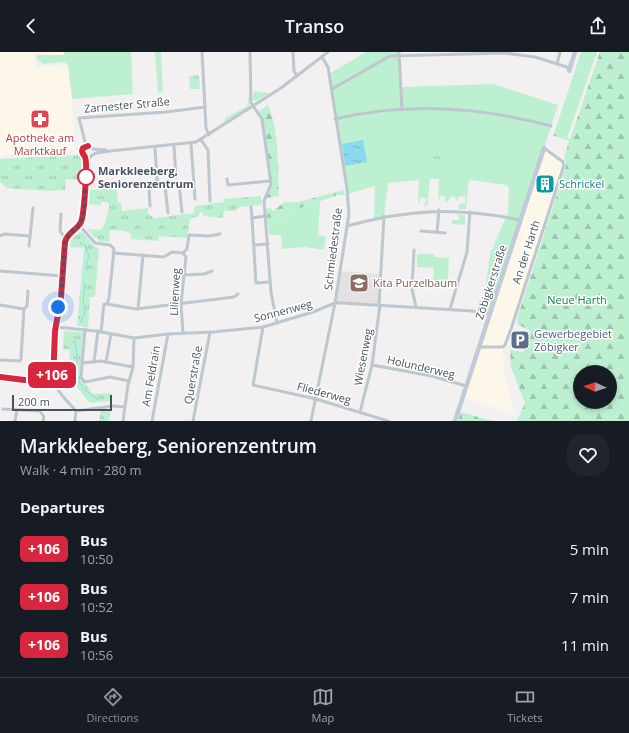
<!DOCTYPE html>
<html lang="en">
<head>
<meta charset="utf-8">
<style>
	:root { --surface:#171b24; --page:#20242c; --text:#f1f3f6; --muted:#9ea1a6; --line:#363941; --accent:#8c9099 }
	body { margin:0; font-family:"Open Sans",sans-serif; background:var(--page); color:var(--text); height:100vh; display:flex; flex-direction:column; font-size:15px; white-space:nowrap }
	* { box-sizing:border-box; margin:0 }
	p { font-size:13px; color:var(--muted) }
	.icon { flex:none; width:22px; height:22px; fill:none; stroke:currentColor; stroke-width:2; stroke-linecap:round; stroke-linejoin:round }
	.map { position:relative; height:369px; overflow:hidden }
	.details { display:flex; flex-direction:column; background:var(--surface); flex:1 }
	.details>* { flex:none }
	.badge { padding:0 8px; border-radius:6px; font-size:14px; line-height:26px }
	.needle { width:26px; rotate:273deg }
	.buttons { position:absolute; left:573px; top:313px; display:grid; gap:8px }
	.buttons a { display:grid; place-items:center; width:44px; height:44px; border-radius:50%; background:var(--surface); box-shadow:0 2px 6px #0003; font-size:20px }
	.scale { position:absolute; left:12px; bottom:10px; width:100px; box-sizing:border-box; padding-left:4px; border:2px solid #47535e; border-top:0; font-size:11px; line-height:14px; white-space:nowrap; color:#47535e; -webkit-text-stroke:3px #fff; paint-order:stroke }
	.you { position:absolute; width:20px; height:20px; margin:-10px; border:3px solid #fff; border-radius:50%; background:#1a73e8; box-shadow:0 0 0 6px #1a73e833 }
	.map>.badge { position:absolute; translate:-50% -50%; box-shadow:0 0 0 2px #fff }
	h2 { padding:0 20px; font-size:15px; line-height:36px }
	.round { display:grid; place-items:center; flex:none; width:42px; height:42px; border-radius:16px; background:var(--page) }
	.summary { display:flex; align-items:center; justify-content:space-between; height:68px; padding:0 20px }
	h1 { font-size:19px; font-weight:600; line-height:30px }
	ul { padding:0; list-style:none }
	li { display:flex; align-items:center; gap:12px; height:48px; padding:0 20px }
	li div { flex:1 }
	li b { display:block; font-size:15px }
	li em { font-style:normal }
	li .badge { min-width:44px; font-weight:700; text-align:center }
	header { display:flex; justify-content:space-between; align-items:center; height:52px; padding:0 20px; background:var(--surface); font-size:18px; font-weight:600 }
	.tab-bar { display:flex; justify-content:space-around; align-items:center; height:56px; border-top:1px solid var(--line); background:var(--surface); font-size:11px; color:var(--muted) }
	.tab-bar a { display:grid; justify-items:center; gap:2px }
	.tab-bar .selected { color:var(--accent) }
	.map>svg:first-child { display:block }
</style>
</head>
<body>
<header><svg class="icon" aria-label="back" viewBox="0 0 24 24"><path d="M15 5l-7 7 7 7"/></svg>Transo<svg class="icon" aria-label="share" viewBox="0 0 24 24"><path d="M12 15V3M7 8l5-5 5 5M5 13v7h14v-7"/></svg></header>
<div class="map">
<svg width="629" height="369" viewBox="0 0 629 369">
	<defs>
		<pattern id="forest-firs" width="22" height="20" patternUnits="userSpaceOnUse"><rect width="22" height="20" fill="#bdf0d1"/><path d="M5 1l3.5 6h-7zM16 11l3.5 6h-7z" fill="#9bc5ad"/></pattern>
		<pattern id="cemetery-stones" width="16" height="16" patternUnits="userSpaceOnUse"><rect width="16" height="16" fill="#bdf0d1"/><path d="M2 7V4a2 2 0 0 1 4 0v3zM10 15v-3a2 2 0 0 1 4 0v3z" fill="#9bc5ad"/></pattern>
		<pattern id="park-tufts" width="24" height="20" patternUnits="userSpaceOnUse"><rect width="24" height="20" fill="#bdf0d1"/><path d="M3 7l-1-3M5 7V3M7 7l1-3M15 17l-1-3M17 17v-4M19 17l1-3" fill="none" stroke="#9bc5ad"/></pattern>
		<pattern id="water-ripples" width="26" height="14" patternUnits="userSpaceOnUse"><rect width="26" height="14" fill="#8adaee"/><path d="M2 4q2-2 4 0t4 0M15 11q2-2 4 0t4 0" fill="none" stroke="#73b3c4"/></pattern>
	</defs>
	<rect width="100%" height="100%" fill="#f2f0f0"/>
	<g fill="#fdf7e9">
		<path d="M0 0H34L35 9 37 15 61 13 70 16 75 93 72 98 0 104Z"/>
		<path d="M40 0H64V3L42 4Z"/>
		<path d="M544 96 563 110 564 113 512 274 503 294 502 304 506 305 503 314 515 363 463 345Z"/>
	</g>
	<path fill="#e3e1e2" d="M340 219 381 222 379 253 335 251Z"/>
	<g fill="#bdf0d1">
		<path d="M64 0H131L133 42 72 47 68 13 64 10 43 12 37 7V3H64Z"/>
		<path d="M155 0H161L163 40 158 41Z"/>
		<path d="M366 0H399L401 35 493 32 558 53 490 262 477 260 478 249 484 248 490 202 508 161 509 136 506 133 469 128 466 157H458L460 151 465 152 466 145 459 144 457 149 455 145 450 144 448 150H445V145L440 144 438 150 439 127H430L427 156V154H424L427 146H420V150H418L419 128 388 131 384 164 374 167 375 134 347 142 329 22Z"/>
		<path d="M581 0H597L567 86 554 82Z"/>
		<path d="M250 38 249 54 225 70V66L247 54Z"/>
		<path d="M254 39 270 41 256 49 253 47Z"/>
		<path d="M320 149 318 183 326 185 324 198 305 195 282 197 281 183H269L267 166 287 164 297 157Z"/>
		<path d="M455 162 465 163V173L452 172V168H459V164Z"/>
		<path d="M417 202H434V211V205L449 206 448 229H433L434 216 417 215Z"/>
	</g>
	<g fill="url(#forest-firs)" fill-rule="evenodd">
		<path d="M600 0H629V369H517L525 351 511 315 510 298 523 300 531 279 517 272 518 268 517 267 566 114V110L564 107 569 89 552 83 554 82 570 87ZM580 320H610V350H580Z"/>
		<path d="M268 53C279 78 278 116 279 144L265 146 272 134 263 67 259 59Z"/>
		<path d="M343 138 345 143H338L297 157 287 164 267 166 266 157 270 156 273 159 285 150H299Z"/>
	</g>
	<path fill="url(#cemetery-stones)" d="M461 360 492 369H458Z"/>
	<g fill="url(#park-tufts)">
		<path d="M199 23 200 37H190L189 24Z"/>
		<path d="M438 99 447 102 451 110 437 113 421 112 422 107Z"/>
		<path d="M78 103 83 109 82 125 79 128 66 127 65 138 47 139 7 136 0 130V107Z"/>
		<path d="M117 136 118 151H121L122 159 148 156V162L155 166 194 161 195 154 224 150V147L261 144 262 153 240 155 235 159H224L223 166 203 164V160H200L198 164 190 167 187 186 159 184 158 189 131 187V182L125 179 110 178 109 190 98 189 97 185 95 186 87 177 101 178C105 174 109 158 109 152L106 150H101V153L89 152 90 138Z"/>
		<path d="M80 180 83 181 95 195 99 196 95 245H90L88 275 77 274 84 196 70 195 71 188Z"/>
		<path d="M64 279 83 280 80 325 93 342 112 341 110 349 90 351 68 324 70 298 63 297Z"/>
		<path d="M111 357 109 369H99L101 359Z"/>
	</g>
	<path fill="url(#water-ripples)" d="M363 88 367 110 345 114 342 92Z"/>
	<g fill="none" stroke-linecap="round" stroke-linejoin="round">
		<g stroke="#8adaee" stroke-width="1">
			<path d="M80 191 85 193 89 205 87 208V218"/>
			<path d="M81 270 85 260 83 248 85 230"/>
			<path d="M74 289C81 303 73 323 81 333 85 339 92 343 98 348"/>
		</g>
		<g stroke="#bdc7cf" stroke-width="3">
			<path d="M202 0 206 76 209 83"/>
			<path d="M250 0 251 51 262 67 271 132 264 149 271 240 277 271"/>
			<path d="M293 0 294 19 297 24"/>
			<path d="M399 0 402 58"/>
			<path d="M557 12 560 0"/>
			<path d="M332 37 390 4 505 1 535 5 570 16"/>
			<path d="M335 67C407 50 481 55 551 74"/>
			<path d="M201 88 208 98 210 149"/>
			<path d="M191 92 195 147"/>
			<path d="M86 94 82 101 87 106 96 101 110 99 196 90 281 36 328 0"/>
			<path d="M86 94 79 66 166 60 205 55"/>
			<path d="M174 94 176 125"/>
			<path d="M155 95 157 128"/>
			<path d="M93 97 106 98"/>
			<path d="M85 121V105"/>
			<path d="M227 127 228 133 270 129"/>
			<path d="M179 132 182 160"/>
			<path d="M165 134 168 161"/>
			<path d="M150 154 149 135 157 128 165 134 194 130"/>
			<path d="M251 155 252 166"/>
			<path d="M61 162 60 179 66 187"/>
			<path d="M265 164 252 166 256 231 270 230"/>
			<path d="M79 173 95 191 110 193 114 197 109 246 107 252H104L101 280"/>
			<path d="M347 174C410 157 457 155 520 168"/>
			<path d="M421 179 445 181"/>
			<path d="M437 180 439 158"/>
			<path d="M0 184 4 182 30 184"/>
			<path d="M254 193 268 192"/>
			<path d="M29 194 33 156"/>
			<path d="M414 198 412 237 416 255"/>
			<path d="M113 201 164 205 172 200 183 201"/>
			<path d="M183 201 187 197 189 183 209 184 220 182"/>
			<path d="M0 219 62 224"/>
			<path d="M184 223 204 222 212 219"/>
			<path d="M107 252 136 257 234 245 238 242"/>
			<path d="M0 253 24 257 21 307 20 309 0 308"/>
			<path d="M379 253 384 164"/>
			<path d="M24 257 27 254 28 239"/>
			<path d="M138 257 143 203"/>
			<path d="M450 257 467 200 470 160"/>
			<path d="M56 275 96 279 134 286 168 282 213 280 263 275 313 260 335 251H342L472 259 490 262"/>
			<path d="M263 275 253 333 316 347 388 369"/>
			<path d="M85 277 81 325 85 330 110 325 129 329"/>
			<path d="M183 281 181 252 186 205 183 201"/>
			<path d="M479 295H503L505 293 512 274 564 113 563 110 544 96"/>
			<path d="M94 310 98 279"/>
			<path d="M106 310 111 282"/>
			<path d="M82 311 101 309 133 315"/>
			<path d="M372 313 432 324 466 334"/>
			<path d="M0 325 49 331 53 329"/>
			<path d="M3 357 40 359 44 365 43 369"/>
			<path d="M76 359 113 354 125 355"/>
			<path d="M360 360 372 313 380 253"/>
			<path d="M15 369 17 358"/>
			<path d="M75 369 76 359C67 349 54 337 52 323L65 190C68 180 79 177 82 168 88 149 81 123 90 105"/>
			<path d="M123 369 128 333 133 315 134 286"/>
			<path d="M152 369 168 282"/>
			<path d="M193 369 210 280"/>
			<path d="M311 369 335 251 349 162 347 137 328 15 322 5"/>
		</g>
		<g stroke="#c0cbd7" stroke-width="4.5">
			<path d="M569 19 575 0"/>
			<path d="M455 369 544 96"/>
		</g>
	</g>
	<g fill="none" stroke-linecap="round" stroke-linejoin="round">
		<defs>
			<path id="line" d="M0 325 49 331 53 330 55 279 61 245 65 190C67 181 77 178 81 170 84 163 88 111 85 105 84 103 82 101 82 99L83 96 88 94"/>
		</defs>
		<use href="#line" stroke="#fff" stroke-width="9"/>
		<use href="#line" stroke="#d7263d" stroke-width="6"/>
		<path stroke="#47535e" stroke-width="4" stroke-dasharray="0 7.2" d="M58 255 61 245 65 190C68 181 77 178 81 170 87 157 83 139 86 125"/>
	</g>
	<defs>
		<symbol id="pharmacy-square" viewBox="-11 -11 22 22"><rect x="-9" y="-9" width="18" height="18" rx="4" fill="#e0444e" stroke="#fff"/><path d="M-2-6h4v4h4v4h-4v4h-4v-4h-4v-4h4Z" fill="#fff"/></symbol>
		<symbol id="building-square" viewBox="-11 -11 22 22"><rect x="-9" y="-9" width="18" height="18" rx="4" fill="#0f9aa8" stroke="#fff"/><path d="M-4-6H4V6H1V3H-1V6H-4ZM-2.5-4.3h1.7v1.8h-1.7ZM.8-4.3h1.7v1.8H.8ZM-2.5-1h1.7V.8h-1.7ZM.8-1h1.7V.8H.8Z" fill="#fff"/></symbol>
		<symbol id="school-square" viewBox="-11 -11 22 22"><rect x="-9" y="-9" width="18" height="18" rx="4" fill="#8d6e63" stroke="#fff"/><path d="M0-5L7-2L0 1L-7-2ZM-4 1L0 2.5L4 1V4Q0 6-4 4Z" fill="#fff"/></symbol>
		<symbol id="parking-square" viewBox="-11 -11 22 22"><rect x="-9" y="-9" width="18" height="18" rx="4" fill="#5c6f8a" stroke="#fff"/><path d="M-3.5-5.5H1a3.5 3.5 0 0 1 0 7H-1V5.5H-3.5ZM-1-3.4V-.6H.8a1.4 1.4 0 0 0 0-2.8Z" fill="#fff"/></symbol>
	</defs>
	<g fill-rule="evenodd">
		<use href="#pharmacy-square" x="29" y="56" width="22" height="22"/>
		<use href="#building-square" x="534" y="121" width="22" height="22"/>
		<use href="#school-square" x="348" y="220" width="22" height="22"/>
		<use href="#parking-square" x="509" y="277" width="22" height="22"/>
	</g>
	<circle fill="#fff" stroke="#d7263d" stroke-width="2" cx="86" cy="125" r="8"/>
	<g text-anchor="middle" stroke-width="3" stroke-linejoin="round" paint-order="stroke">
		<g font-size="11" fill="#47535e" stroke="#fff">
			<text transform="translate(127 53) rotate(-5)" y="4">Zarnester Straße</text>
			<text transform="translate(333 197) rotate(-83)" y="4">Schmiedestraße</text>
			<text transform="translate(526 200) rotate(-72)" y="4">An der Harth</text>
			<text transform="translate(491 230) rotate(-72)" y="4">Zöbigkerstraße</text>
			<text transform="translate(175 240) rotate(-87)" y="4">Lilienweg</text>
			<text transform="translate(283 259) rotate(-15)" y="4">Sonnenweg</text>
			<text transform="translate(363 305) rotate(-79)" y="4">Wiesenweg</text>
			<text transform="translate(421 315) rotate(13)" y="4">Holunderweg</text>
			<text transform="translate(193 323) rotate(-80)" y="4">Querstraße</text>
			<text transform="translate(151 324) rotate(-80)" y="4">Am Feldrain</text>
			<text transform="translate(324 341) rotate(15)" y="4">Fliederweg</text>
		</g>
		<g font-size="11" fill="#be3a42" stroke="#fff">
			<text x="40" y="90">Apotheke am<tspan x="40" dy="13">Marktkauf</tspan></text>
		</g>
		<g font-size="11" font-weight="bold" fill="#47535e" stroke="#fff" text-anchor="start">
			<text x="98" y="123">Markkleeberg,<tspan x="98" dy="13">Seniorenzentrum</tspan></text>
		</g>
		<g font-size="11" fill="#0d838f" stroke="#fff" text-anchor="start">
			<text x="559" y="136">Schrickel</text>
		</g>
		<g font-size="11" fill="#785e54" stroke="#fff" text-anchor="start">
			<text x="373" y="235">Kita Purzelbaum</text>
		</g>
		<g font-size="11" fill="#15824a" stroke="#fff">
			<text x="577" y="252">Neue Harth</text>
		</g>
		<g font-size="11" fill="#4e5e75" stroke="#fff" text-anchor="start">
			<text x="534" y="286">Gewerbegebiet<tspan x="534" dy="13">Zöbigker</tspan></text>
		</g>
	</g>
</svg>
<div class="buttons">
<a><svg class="needle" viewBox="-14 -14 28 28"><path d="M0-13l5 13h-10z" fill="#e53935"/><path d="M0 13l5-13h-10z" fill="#9ea1a6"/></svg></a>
</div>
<div class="scale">200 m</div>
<div class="you" style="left:58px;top:255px"></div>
<b class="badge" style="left:52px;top:323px;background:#d7263d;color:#fff">+106</b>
</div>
<section class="details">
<div class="summary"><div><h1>Markkleeberg, Seniorenzentrum</h1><p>Walk · 4 min · 280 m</p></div><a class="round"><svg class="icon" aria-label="heart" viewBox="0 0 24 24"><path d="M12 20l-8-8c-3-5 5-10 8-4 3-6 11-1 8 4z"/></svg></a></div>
<h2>Departures</h2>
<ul>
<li><span class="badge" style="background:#d7263d;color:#fff">+106</span><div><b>Bus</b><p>10:50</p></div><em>5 min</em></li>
<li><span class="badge" style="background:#d7263d;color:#fff">+106</span><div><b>Bus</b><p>10:52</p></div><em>7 min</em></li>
<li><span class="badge" style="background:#d7263d;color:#fff">+106</span><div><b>Bus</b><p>10:56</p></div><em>11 min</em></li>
</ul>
</section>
<nav class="tab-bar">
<a class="selected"><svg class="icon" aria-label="directions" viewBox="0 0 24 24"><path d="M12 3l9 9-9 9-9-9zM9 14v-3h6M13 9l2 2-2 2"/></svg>Directions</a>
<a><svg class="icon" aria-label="map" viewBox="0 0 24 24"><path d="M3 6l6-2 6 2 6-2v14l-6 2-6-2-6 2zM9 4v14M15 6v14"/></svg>Map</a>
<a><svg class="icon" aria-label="tickets" viewBox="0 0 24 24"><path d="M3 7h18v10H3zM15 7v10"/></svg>Tickets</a>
</nav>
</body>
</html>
